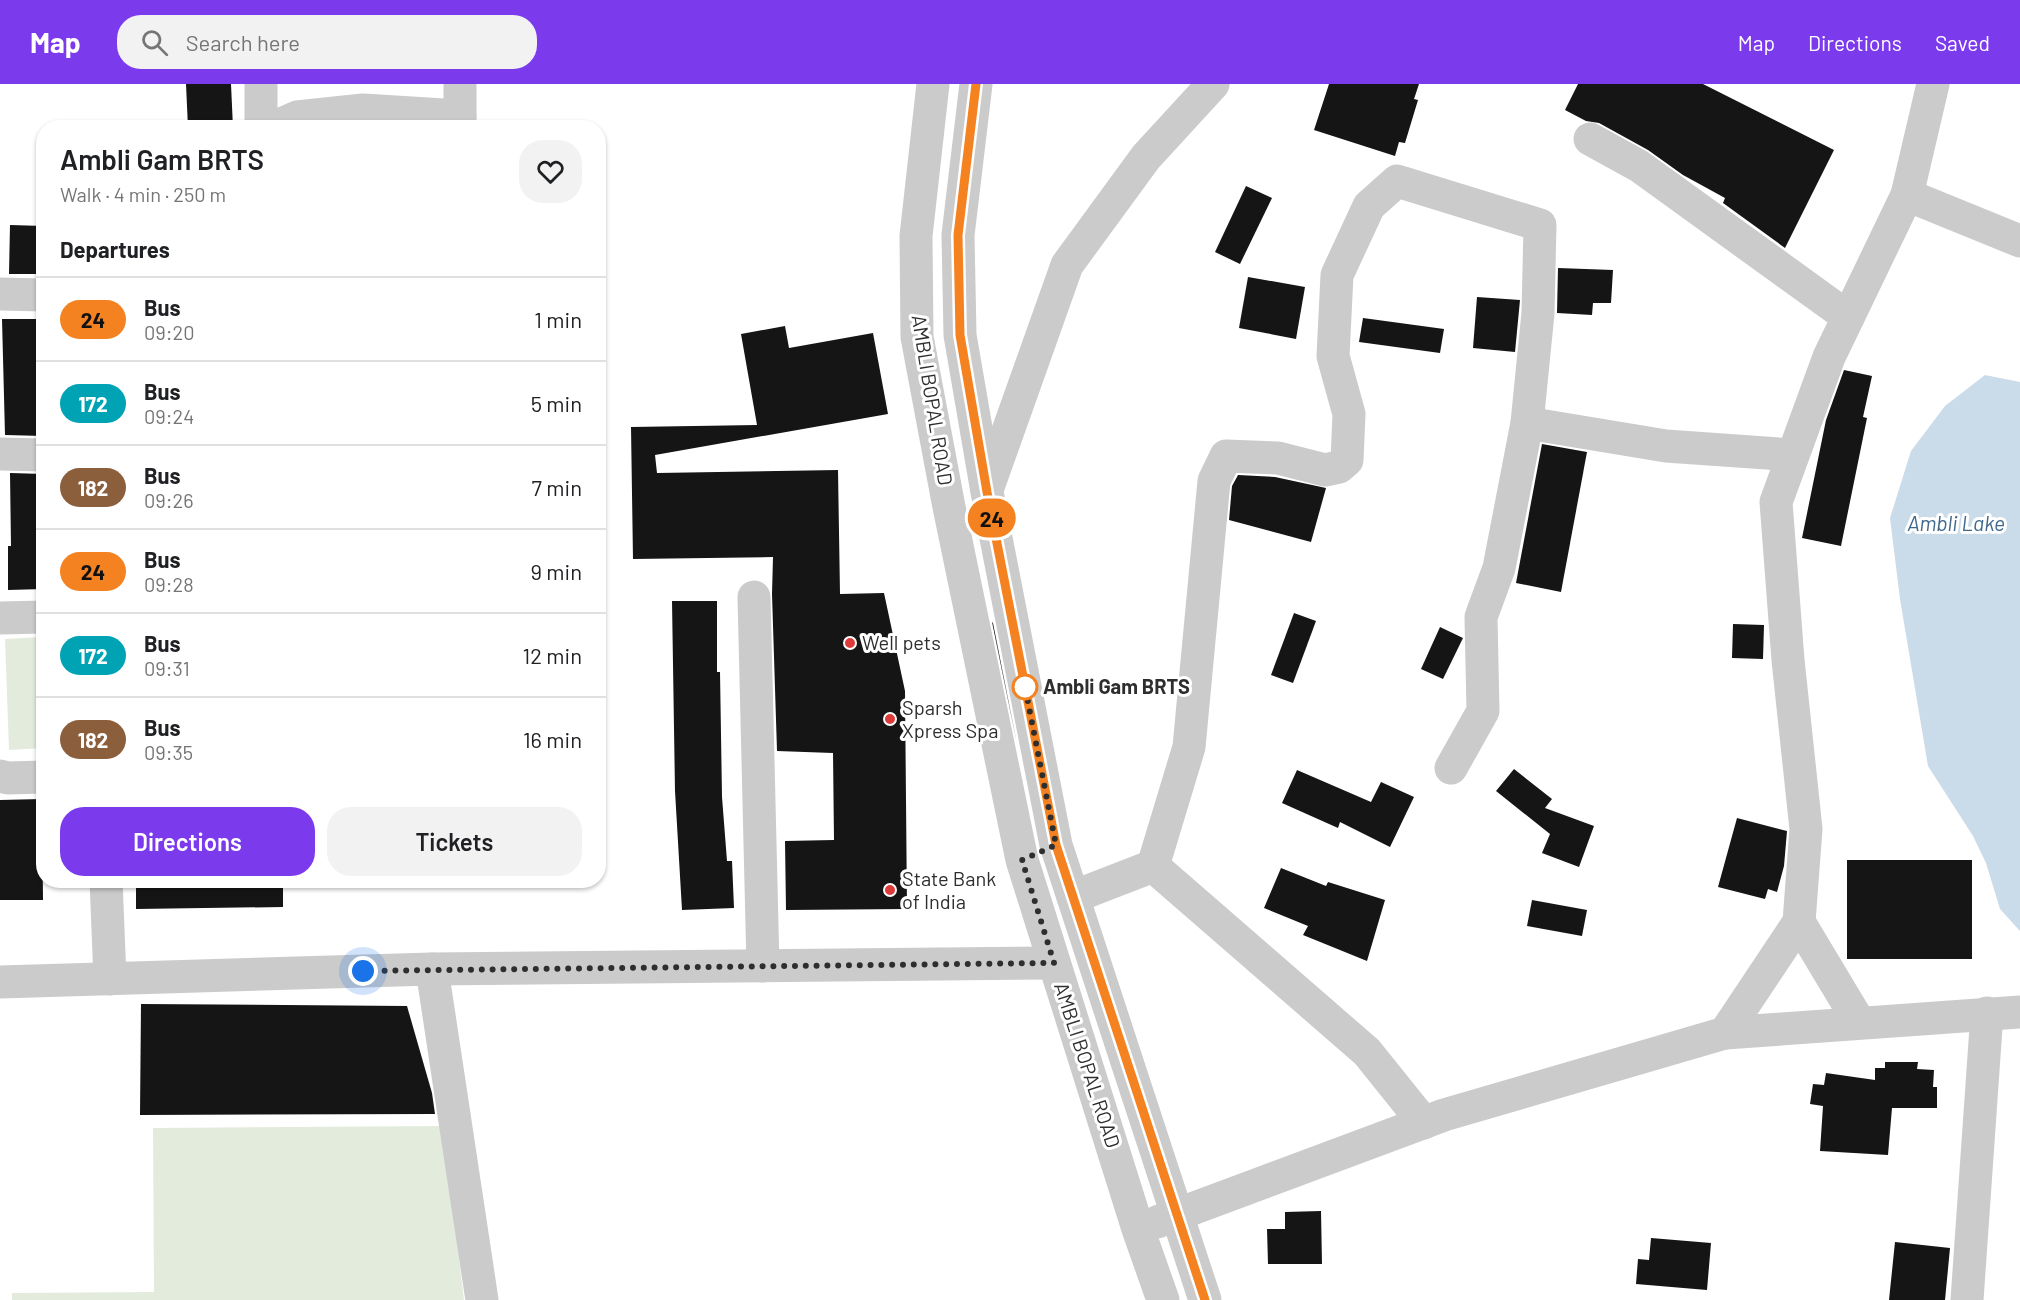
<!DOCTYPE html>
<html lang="en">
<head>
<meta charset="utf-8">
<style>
	:root { --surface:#fff; --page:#f2f2f2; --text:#202124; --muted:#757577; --line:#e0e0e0; --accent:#7c3aed }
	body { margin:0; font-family:Barlow,sans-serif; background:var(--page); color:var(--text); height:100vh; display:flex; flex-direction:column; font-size:22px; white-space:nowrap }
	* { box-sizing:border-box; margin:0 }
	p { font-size:20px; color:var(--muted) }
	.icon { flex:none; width:33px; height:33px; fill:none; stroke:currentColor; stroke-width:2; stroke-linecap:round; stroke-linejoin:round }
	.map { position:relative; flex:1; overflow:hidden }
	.panel { position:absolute; left:36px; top:36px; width:570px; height:768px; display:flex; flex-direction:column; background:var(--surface); border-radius:24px; box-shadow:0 2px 4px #0004 }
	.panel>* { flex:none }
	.badge { padding:0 12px; border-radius:20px; font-size:21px; line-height:39px }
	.you { position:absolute; width:30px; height:30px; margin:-15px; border:4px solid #fff; border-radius:50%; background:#1a73e8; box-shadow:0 0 0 9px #1a73e833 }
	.map>.badge { position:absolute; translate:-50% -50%; box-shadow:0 0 0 3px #fff }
	h2 { padding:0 24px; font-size:22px; line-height:54px }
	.round { display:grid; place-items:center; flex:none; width:63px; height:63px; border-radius:24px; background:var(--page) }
	.headline { display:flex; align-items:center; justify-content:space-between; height:102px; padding:0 24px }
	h1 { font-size:28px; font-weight:600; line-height:45px }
	.primary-button { display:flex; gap:12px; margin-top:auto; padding:12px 24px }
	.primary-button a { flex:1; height:69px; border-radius:24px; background:var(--accent); color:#fff; font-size:24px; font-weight:600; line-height:69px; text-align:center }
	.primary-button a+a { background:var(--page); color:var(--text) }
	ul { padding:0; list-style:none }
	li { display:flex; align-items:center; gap:18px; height:84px; padding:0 24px; border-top:2px solid var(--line) }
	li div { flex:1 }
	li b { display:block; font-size:22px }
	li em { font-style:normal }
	li .badge { min-width:66px; font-weight:700; text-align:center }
	header { display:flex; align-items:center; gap:36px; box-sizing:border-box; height:84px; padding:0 30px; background:var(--accent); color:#fff }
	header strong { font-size:28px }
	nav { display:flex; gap:33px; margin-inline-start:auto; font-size:21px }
	.search { width:420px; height:54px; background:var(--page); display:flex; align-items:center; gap:15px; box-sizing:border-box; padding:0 21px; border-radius:24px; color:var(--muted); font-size:22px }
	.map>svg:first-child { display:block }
</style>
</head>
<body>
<header>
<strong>Map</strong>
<div class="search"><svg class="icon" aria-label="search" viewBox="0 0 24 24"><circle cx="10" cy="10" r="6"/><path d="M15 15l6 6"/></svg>Search here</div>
<nav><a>Map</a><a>Directions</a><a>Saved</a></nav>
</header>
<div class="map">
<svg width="2020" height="1216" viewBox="0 0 2020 1216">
	<rect width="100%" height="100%" fill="#fff"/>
	<g fill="#e3ebdd">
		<path d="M43 553V664L9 666 5 555Z"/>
		<path d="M443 1042 464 1216H12V1209L154 1208 153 1044Z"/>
	</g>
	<path fill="#cadbea" d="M1985 291 2020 298V847L2000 825 1986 779 1973 752 1928 682 1900 515 1890 434 1911 367 1945 322Z"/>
	<g fill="#151515">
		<path d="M186 0H231L233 44H188Z"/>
		<path d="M1329 0H1419L1414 15 1418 16 1405 59 1399 58 1395 72 1314 46Z"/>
		<path d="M1578 0H1703L1834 66 1785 164 1723 119 1725 114 1683 91 1648 66 1599 39 1586 37 1565 26Z"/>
		<path d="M1246 102 1272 114 1240 180 1215 168Z"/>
		<path d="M10 141 44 142V190H9Z"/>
		<path d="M1558 184 1613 186 1611 219H1593L1592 231 1557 229Z"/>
		<path d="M1248 193 1305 203 1296 255 1239 244Z"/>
		<path d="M1477 213 1520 216 1515 268 1473 264Z"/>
		<path d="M1363 234 1444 245 1440 269 1359 258Z"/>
		<path d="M2 235H44V352L5 351Z"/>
		<path d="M785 242 789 264 873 249 888 330 655 371 657 389 838 386 840 510 884 509 905 607 907 825 786 826 785 757 834 756 833 669 777 667 772 510 773 473 633 475 631 343 757 341 741 250Z"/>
		<path d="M1844 286 1872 292 1863 333 1867 334 1841 462 1802 454 1826 336Z"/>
		<path d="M1542 360 1587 368 1561 508 1516 499Z"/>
		<path d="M10 389 44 390V505L8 506V462H11Z"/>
		<path d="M1238 391 1275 393 1326 404 1311 458 1229 436 1232 402Z"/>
		<path d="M672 517H717V588H720L722 713 727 777H732L734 824 682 826 675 707Z"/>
		<path d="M1294 529 1316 537 1293 599 1271 591Z"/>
		<path d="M992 538 993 539 1017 660Z"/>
		<path d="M1733 540 1764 541 1763 575 1732 574Z"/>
		<path d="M1440 543 1463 554 1443 595 1421 585Z"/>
		<path d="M1514 685 1552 715 1545 724 1594 742 1579 783 1542 769 1550 750 1496 707Z"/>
		<path d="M1297 686 1371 718 1381 698 1414 713 1390 763 1340 738 1338 744 1282 719Z"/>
		<path d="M42 715 43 816H0V716Z"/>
		<path d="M1737 734 1787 747 1784 782 1777 808 1768 805 1765 815 1718 803Z"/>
		<rect x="1847" y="776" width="125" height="99"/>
		<path d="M1281 784 1326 802 1328 798 1385 816 1367 877 1303 851 1308 842 1264 824Z"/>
		<path d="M136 796H283V823L136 825Z"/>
		<path d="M1532 816 1587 826 1582 852 1527 842Z"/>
		<path d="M141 920 407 922 432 1009 435 1030 140 1031Z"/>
		<path d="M1885 978H1918L1917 985 1934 986 1933 1003H1937V1024H1892L1888 1071 1820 1067 1823 1022 1810 1020 1813 1000 1824 1001 1826 989 1875 996V984H1885Z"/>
		<path d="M1321 1127 1322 1180H1268L1267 1145H1285V1128Z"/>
		<path d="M1651 1154 1711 1159 1707 1206 1636 1200 1638 1175 1649 1176Z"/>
		<path d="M1895 1158 1950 1164 1945 1216H1889Z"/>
	</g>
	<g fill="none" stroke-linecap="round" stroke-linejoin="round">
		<g stroke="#cbcbcb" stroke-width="33">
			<path d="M261 0V44"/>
			<path d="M933 0 916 152 917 253 949 423 1022 776 1138 1145 1163 1216"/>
			<path d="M976 0 958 151 960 251 987 408 1056 761 1205 1216"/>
			<path d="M272 44 297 33 363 26 460 32"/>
			<path d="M460 44V0"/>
			<path d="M1590 55 1639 82 1848 233"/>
			<path d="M1907 111 2020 157"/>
			<path d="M0 210 44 211"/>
			<path d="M1527 339 1666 362 1793 371"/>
			<path d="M0 370 44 371"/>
			<path d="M987 406 1067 181 1146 73 1213 0"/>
			<path d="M754 513 763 882"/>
			<path d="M0 534 44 533"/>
			<path d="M0 692 8 694 44 693"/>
			<path d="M1153 782 1367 968 1424 1039"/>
			<path d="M106 796 110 895"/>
			<path d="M1073 813 1153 782 1189 663 1214 397 1226 372 1278 374 1325 386 1339 383 1347 376 1349 330 1333 272 1337 191 1369 122 1397 97 1540 141 1538 229 1527 339 1499 484 1481 533 1483 627 1451 684"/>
			<path d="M1799 838 1806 745 1788 576 1776 418 1829 273 1907 111 1933 0"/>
			<path d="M432 885 482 1216"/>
			<path d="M0 898 432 885 1054 879"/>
			<path d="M1725 949 1799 838 1859 938"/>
			<path d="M1157 1138 1444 1031 1725 949 2020 928"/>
			<path d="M1967 1216 1987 929"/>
		</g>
	</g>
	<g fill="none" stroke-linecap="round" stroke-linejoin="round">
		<defs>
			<path id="line" d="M976 0 958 151 960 251 987 408 1056 761 1205 1216"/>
		</defs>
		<use href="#line" stroke="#fff" stroke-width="14"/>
		<use href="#line" stroke="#f58220" stroke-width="9"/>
		<path stroke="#2e2e2e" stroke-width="6" stroke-dasharray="0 10.8" d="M363 887 1054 879 1022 776 1056 761 1025 603"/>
	</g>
	<g fill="#dc3b3a" stroke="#fff" stroke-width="2">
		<circle cx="850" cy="559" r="6"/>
		<circle cx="890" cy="635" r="6"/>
		<circle cx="890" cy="806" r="6"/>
	</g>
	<circle fill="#fff" stroke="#f58220" stroke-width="3" cx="1025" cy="603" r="12"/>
	<g text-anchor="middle" stroke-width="6" stroke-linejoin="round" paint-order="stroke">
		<g font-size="20" fill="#2e2e2e" stroke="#fff">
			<text transform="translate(932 316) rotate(81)" y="7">AMBLI BOPAL ROAD</text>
			<text transform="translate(1087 981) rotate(72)" y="7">AMBLI BOPAL ROAD</text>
		</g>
		<g font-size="20" fill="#2e2e2e" stroke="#fff" text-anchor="start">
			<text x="862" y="566">Well pets</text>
			<text x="902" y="631">Sparsh<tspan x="902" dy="23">Xpress Spa</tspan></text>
			<text x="902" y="802">State Bank<tspan x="902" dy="23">of India</tspan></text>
		</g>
		<g font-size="20" font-weight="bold" fill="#2e2e2e" stroke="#fff" text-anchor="start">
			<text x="1043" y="610">Ambli Gam BRTS</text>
		</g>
		<g font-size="21" font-style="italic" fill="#40688c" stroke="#fff">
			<text x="1956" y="447">Ambli Lake</text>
		</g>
	</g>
</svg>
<div class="you" style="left:363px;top:887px"></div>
<b class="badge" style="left:992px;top:434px;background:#f58220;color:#111">24</b>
<section class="panel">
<div class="headline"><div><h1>Ambli Gam BRTS</h1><p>Walk · 4 min · 250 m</p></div><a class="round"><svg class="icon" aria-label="heart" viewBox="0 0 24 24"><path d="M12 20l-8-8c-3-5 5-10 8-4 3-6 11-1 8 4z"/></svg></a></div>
<h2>Departures</h2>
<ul>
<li><span class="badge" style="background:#f58220;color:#111">24</span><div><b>Bus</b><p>09:20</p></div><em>1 min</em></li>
<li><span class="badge" style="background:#00a3b4;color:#fff">172</span><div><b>Bus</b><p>09:24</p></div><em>5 min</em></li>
<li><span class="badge" style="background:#8b5e3c;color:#fff">182</span><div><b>Bus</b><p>09:26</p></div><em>7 min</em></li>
<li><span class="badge" style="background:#f58220;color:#111">24</span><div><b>Bus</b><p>09:28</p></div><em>9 min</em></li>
<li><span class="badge" style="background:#00a3b4;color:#fff">172</span><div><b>Bus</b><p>09:31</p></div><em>12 min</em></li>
<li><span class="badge" style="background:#8b5e3c;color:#fff">182</span><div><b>Bus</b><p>09:35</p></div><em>16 min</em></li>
</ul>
<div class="primary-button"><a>Directions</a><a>Tickets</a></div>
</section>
</div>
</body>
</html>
